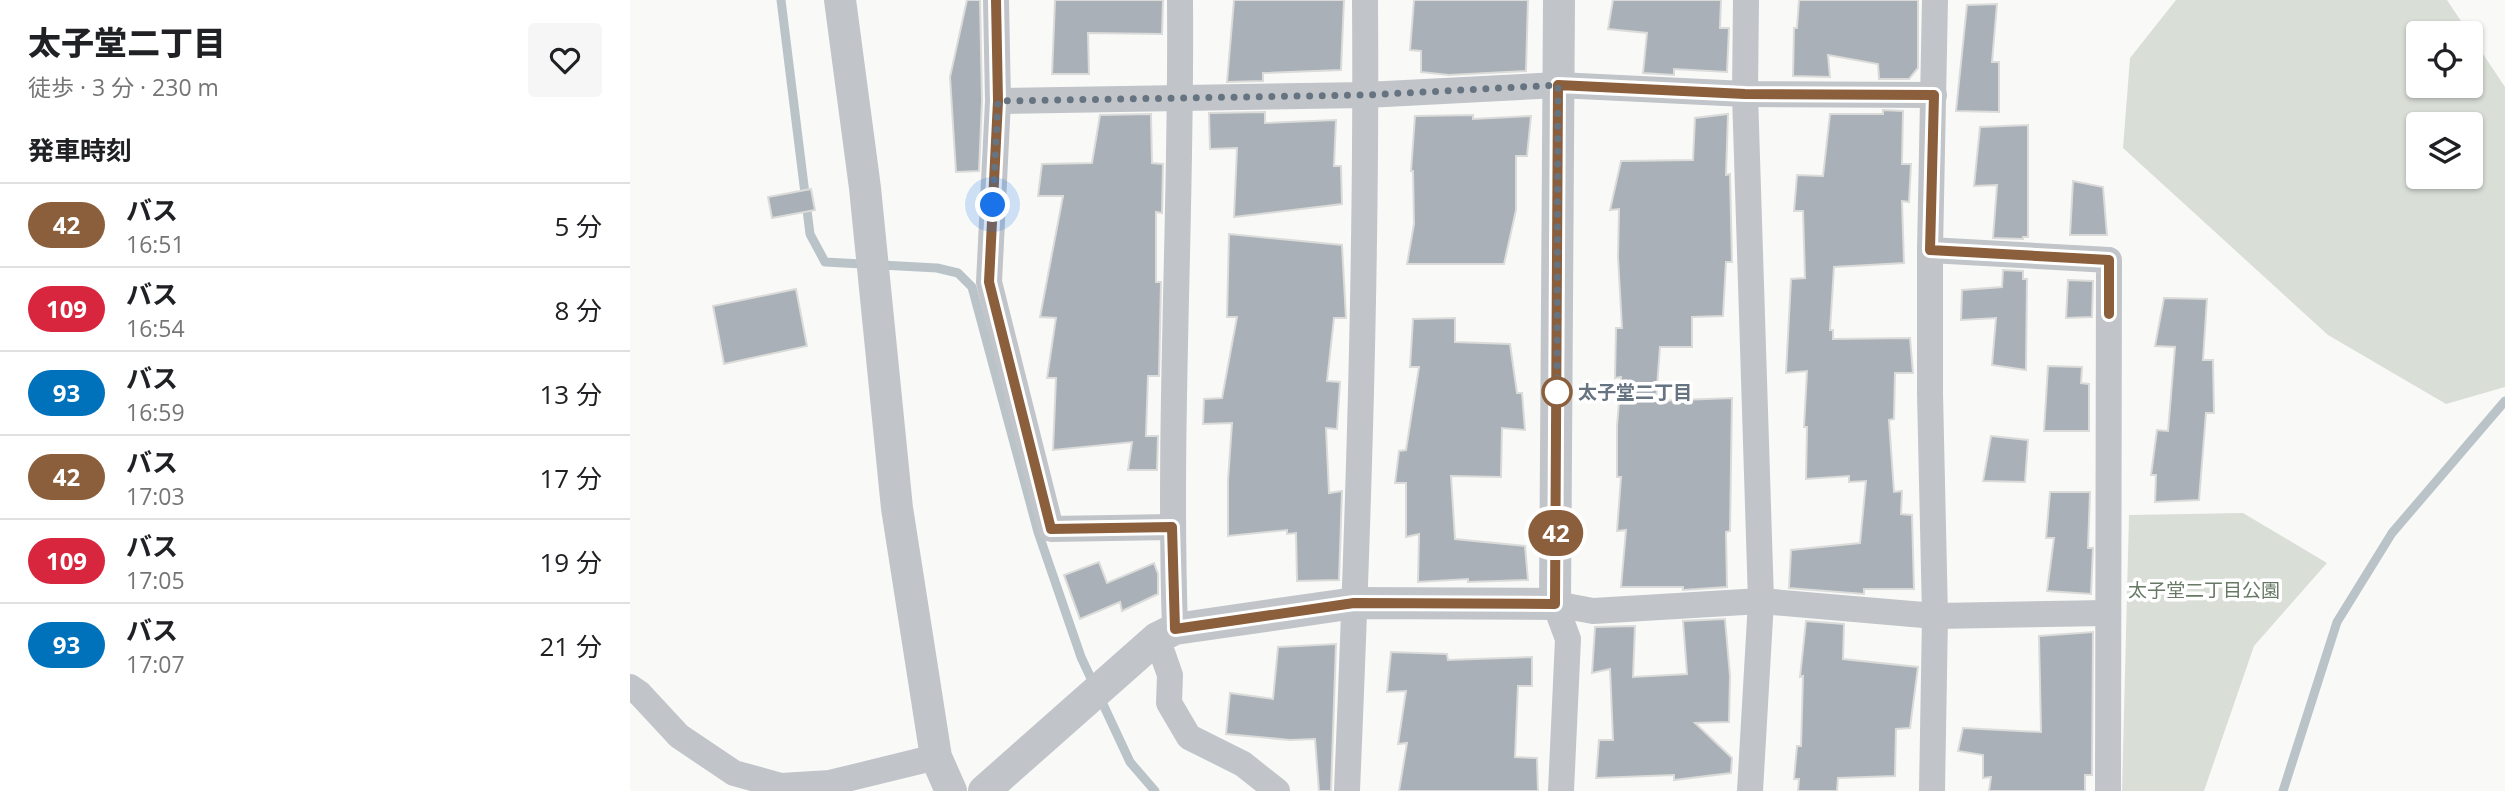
<!DOCTYPE html>
<html lang="ja">
<head>
<meta charset="utf-8">
<style>
	:root { --surface:#fff; --page:#f6f6f6; --text:#202124; --muted:#757577; --line:#e0e0e0 }
	body { margin:0; font-family:"Open Sans","Noto Sans JP",sans-serif; background:var(--page); color:var(--text); height:100vh; display:flex; flex-direction:column; font-size:26px; white-space:nowrap }
	* { box-sizing:border-box; margin:0 }
	p { font-size:23px; color:var(--muted) }
	.icon { flex:none; width:38px; height:38px; fill:none; stroke:currentColor; stroke-width:2; stroke-linecap:round; stroke-linejoin:round }
	.map { position:relative; flex:1; overflow:hidden }
	.side { display:flex; flex-direction:column; background:var(--surface); width:630px }
	.side>* { flex:none }
	.badge { padding:0 14px; border-radius:23px; font-size:24px; line-height:46px }
	.buttons { position:absolute; left:1776px; top:21px; display:grid; gap:14px }
	.buttons a { display:grid; place-items:center; width:77px; height:77px; border-radius:7px; background:var(--surface); box-shadow:0 2px 5px #0004; font-size:35px }
	.you { position:absolute; width:35px; height:35px; margin:-18px; border:5px solid #fff; border-radius:50%; background:#1a73e8; box-shadow:0 0 0 10px #1a73e833 }
	.map>.badge { position:absolute; translate:-50% -50%; box-shadow:0 0 0 4px #fff }
	h2 { padding:0 28px; font-size:26px; line-height:63px }
	.round { display:grid; place-items:center; flex:none; width:74px; height:74px; border-radius:7px; background:var(--page) }
	.headline { display:flex; align-items:center; justify-content:space-between; height:119px; padding:0 28px }
	h1 { font-size:33px; font-weight:800; line-height:52px }
	ul { padding:0; list-style:none }
	li { display:flex; align-items:center; gap:21px; height:84px; padding:0 28px; border-top:2px solid var(--line) }
	li div { flex:1 }
	li b { display:block; font-size:26px }
	li em { font-style:normal }
	li .badge { min-width:77px; font-weight:700; text-align:center }
	main { display:flex; flex:1; min-height:0 }
	.map>svg:first-child { display:block }
</style>
</head>
<body>
<main>
<section class="side">
<div class="headline"><div><h1>太子堂二丁目</h1><p>徒歩 · 3 分 · 230 m</p></div><a class="round"><svg class="icon" aria-label="heart" viewBox="0 0 24 24"><path d="M12 20l-8-8c-3-5 5-10 8-4 3-6 11-1 8 4z"/></svg></a></div>
<h2>発車時刻</h2>
<ul>
<li><span class="badge" style="background:#8b5e3c;color:#fff">42</span><div><b>バス</b><p>16:51</p></div><em>5 分</em></li>
<li><span class="badge" style="background:#d7263d;color:#fff">109</span><div><b>バス</b><p>16:54</p></div><em>8 分</em></li>
<li><span class="badge" style="background:#0072bc;color:#fff">93</span><div><b>バス</b><p>16:59</p></div><em>13 分</em></li>
<li><span class="badge" style="background:#8b5e3c;color:#fff">42</span><div><b>バス</b><p>17:03</p></div><em>17 分</em></li>
<li><span class="badge" style="background:#d7263d;color:#fff">109</span><div><b>バス</b><p>17:05</p></div><em>19 分</em></li>
<li><span class="badge" style="background:#0072bc;color:#fff">93</span><div><b>バス</b><p>17:07</p></div><em>21 分</em></li>
</ul>
</section>
<div class="map">
<svg width="1875" height="791" viewBox="0 0 1875 791">
	<rect width="100%" height="100%" fill="#f9faf8"/>
	<g fill="#d9ded7" fill-rule="evenodd">
		<path d="M1546 0H1817L1839 33H1788V86H1841V36L1875 87V387L1816 404 1698 335 1493 148 1500 58ZM1788 124H1841V177H1788Z"/>
		<path d="M1613 513 1697 563 1624 646 1574 791H1492L1499 515Z"/>
	</g>
	<g fill="none" stroke-linecap="round" stroke-linejoin="round">
		<g stroke="#bac4c8" stroke-width="9">
			<path d="M151 0 180 234 195 262 307 268 328 273 342 287 408 532 451 657 500 762 525 791"/>
			<path d="M1653 791 1707 622 1762 533 1875 401"/>
		</g>
	</g>
	<g fill="#a9b0b7" stroke="#dbdcda" stroke-width="2">
		<path d="M337 0H350L352 101 349 171 326 172 320 77Z"/>
		<path d="M425 0H533L532 34 458 33 459 74H422Z"/>
		<path d="M604 0H714L711 70 633 73V81L597 82Z"/>
		<path d="M784 0H898L896 71 819 75 791 72V51L780 50Z"/>
		<path d="M983 0H1091L1090 28H1099L1097 72 1044 69V75L1013 73 1017 33 978 29Z"/>
		<path d="M1169 0H1288V68L1279 79H1249L1248 64 1198 55 1200 77 1163 76 1164 28H1167Z"/>
		<path d="M1367 4 1362 62H1369V112L1326 111 1337 5Z"/>
		<path d="M1253 110 1273 111 1272 164H1281L1279 202 1272 201 1274 263 1204 267 1200 330H1203V339L1280 338 1283 373H1265L1264 419 1259 420 1264 492 1272 491 1271 514 1282 515 1284 589H1234V594L1159 588 1161 550 1230 543 1236 481 1219 482V476L1176 479 1177 427H1174L1177 371 1156 373 1161 279 1175 278 1173 211H1164L1167 175 1193 176 1200 114H1253Z"/>
		<path d="M635 112V123L706 120 704 166H711L712 204 604 217 607 148 580 149 579 113Z"/>
		<path d="M521 114 522 163 533 164 532 213 526 212V282H531L529 376H518L516 436H528L527 470H498L502 442 423 450 426 378H417L426 318 410 317 433 196H408L412 164 462 163 470 115Z"/>
		<path d="M1098 114 1096 175 1100 174 1102 262H1096L1093 316 1062 317V347H1030L1026 401 1102 398 1100 531 1096 532 1097 587 1053 590V587H991L996 530 987 531 991 477H987V426L991 377 985 378 986 328H992L988 257 989 209 980 210 991 161 1063 160 1065 118Z"/>
		<path d="M843 115V119L901 116 897 156H886V210L874 264H777L784 224 783 171H781L785 116Z"/>
		<path d="M1398 125V237H1393V239L1363 238 1367 185 1344 186 1350 127Z"/>
		<path d="M1443 181 1473 187 1477 235H1440Z"/>
		<path d="M181 189 185 210 142 218 138 197Z"/>
		<path d="M599 234 712 245 716 318H704L697 381 710 382 707 429 696 428 699 493 712 491 709 580 667 581 666 533 657 534V530L598 536V480L602 423 573 424 574 399 592 398 607 317H597Z"/>
		<path d="M1373 270 1393 271V279H1397L1396 370 1362 365 1366 318 1331 320 1332 290 1372 287Z"/>
		<path d="M1438 280 1463 281 1462 317 1436 318Z"/>
		<path d="M166 289 177 346 94 364 83 306Z"/>
		<path d="M1534 298 1577 299 1573 360H1583L1584 413H1576L1569 500 1525 502 1526 475H1521L1527 430 1538 431 1545 347 1525 346Z"/>
		<path d="M825 318V342L880 344 887 393H892L895 430 872 428 871 477 821 476 825 539 895 546 898 580 838 582V579L788 582 789 534 776 537V483H765L769 451 776 450 789 367H780L783 319Z"/>
		<path d="M1418 366 1452 367 1451 383 1459 384V431H1414Z"/>
		<path d="M1361 436 1398 440 1395 482 1353 481Z"/>
		<path d="M1420 492H1460L1458 548H1463L1461 594 1417 591 1424 538H1416Z"/>
		<path d="M469 562 477 583 524 563 528 574V594L492 611 490 602 450 619 434 575Z"/>
		<path d="M1095 619 1100 676 1099 722 1065 723 1102 758 1101 773 1044 780V775L966 778 969 740H983L980 669 962 673 965 627 1005 626 1003 677 1057 674 1053 621Z"/>
		<path d="M1176 621 1214 624 1213 659 1288 667 1280 728 1266 729 1265 776 1208 778 1207 791H1168L1169 779H1164L1167 746H1171L1173 676 1170 677Z"/>
		<path d="M1463 632 1462 775H1455V791H1359L1361 777 1353 778V755L1328 751 1333 728 1411 732 1409 636Z"/>
		<path d="M706 644 701 791H689L685 739 660 740 596 734 600 693 643 699 648 647Z"/>
		<path d="M761 652 817 654 818 660 902 657V686H888L885 757 907 758 908 791H769L777 743 768 744 776 691 757 692Z"/>
	</g>
	<g fill="none" stroke-linecap="round" stroke-linejoin="round">
		<g stroke="#c1c5c9" stroke-width="26">
			<path d="M366 0 368 101 359 282 421 529 542 527"/>
			<path d="M1116 0 1115 94 1131 601 1120 791"/>
			<path d="M368 101 736 95 928 85 1115 94 1304 95"/>
			<path d="M1300 250 1479 260 1478 791"/>
			<path d="M925 604 963 611 1131 601 1305 616 1478 613"/>
			<path d="M925 604 938 639 931 791"/>
			<path d="M545 629C538 419 552 210 550 0"/>
			<path d="M527 638 540 675 539 703 559 737 613 764 647 791"/>
			<path d="M0 687 10 694 49 736 104 773 151 786 200 783 306 757"/>
			<path d="M717 791C728 528 737 264 735 0"/>
			<path d="M1302 791 1305 616 1300 393V250L1305 0"/>
		</g>
		<g stroke="#c1c5c9" stroke-width="32">
			<path d="M210 0 235 188 267 508 306 757 321 791"/>
			<path d="M354 791 527 638 545 629 725 603 925 604 929 0"/>
		</g>
	</g>
	<g fill="none" stroke-linecap="round" stroke-linejoin="round">
		<defs>
			<path id="line" d="M366 0 368 101 359 282 421 529 542 527 545 629 724 603 925 604 928 85 1115 94 1304 95 1300 250 1479 260V314"/>
		</defs>
		<use href="#line" stroke="#fff" stroke-width="16"/>
		<use href="#line" stroke="#8b5e3c" stroke-width="10"/>
		<path stroke="#667481" stroke-width="7" stroke-dasharray="0 12.6" d="M363 205 368 101 736 95 928 85 927 392"/>
	</g>
	<circle fill="#fff" stroke="#8b5e3c" stroke-width="3.5" cx="927" cy="392" r="14"/>
	<g text-anchor="middle" stroke-width="7" stroke-linejoin="round" paint-order="stroke">
		<g font-size="19" font-weight="bold" fill="#667481" stroke="#fff" text-anchor="start">
			<text x="948" y="399">太子堂二丁目</text>
		</g>
		<g font-size="19" fill="#677965" stroke="#fff">
			<text x="1574" y="597">太子堂二丁目公園</text>
		</g>
	</g>
</svg>
<div class="buttons">
<a><svg class="icon" aria-label="locate" viewBox="0 0 24 24"><circle cx="12" cy="12" r="6"/><path d="M12 2v4M12 18v4M2 12h4M18 12h4"/></svg></a>
<a><svg class="icon" aria-label="layers" viewBox="0 0 24 24"><path d="M12 4l9 5-9 5-9-5zM3 14l9 5 9-5"/></svg></a>
</div>
<div class="you" style="left:363px;top:205px"></div>
<b class="badge" style="left:926px;top:533px;background:#8b5e3c;color:#fff">42</b>
</div>
</main>
</body>
</html>
